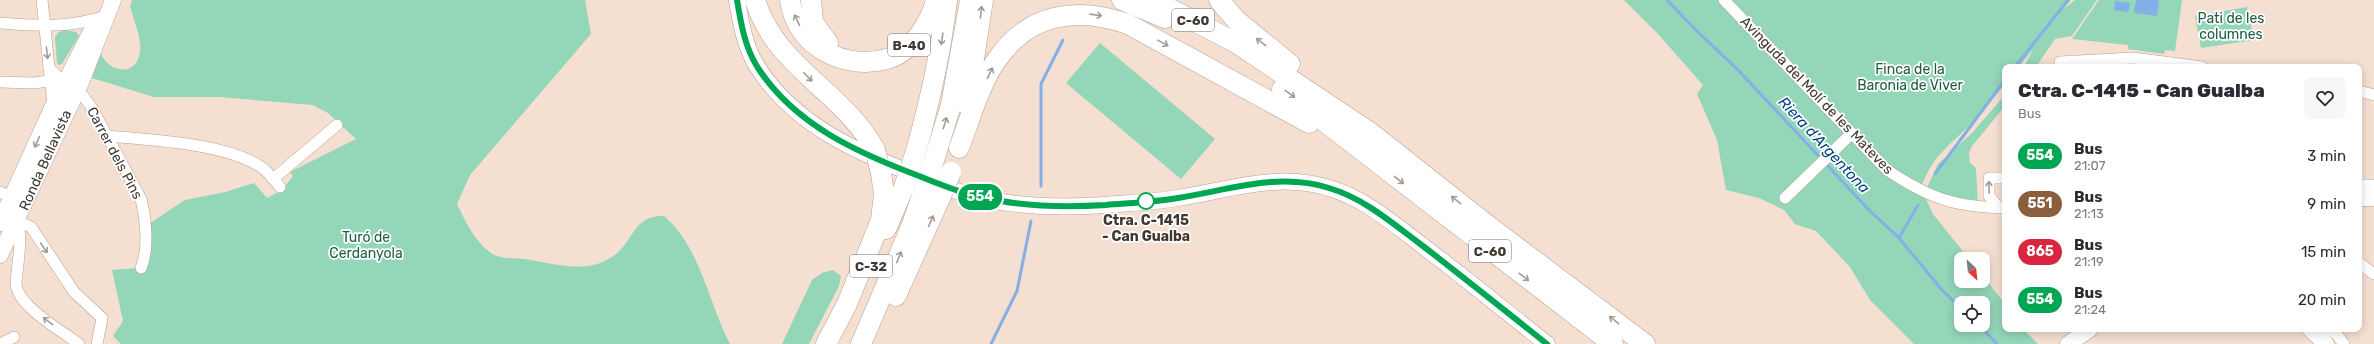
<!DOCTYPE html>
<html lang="en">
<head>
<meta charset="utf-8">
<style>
	:root { --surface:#fff; --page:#f7f7f7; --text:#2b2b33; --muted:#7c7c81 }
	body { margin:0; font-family:Rubik,sans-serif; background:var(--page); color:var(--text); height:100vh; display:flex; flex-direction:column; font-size:15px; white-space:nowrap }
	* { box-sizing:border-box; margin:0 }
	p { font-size:13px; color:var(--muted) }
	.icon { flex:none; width:22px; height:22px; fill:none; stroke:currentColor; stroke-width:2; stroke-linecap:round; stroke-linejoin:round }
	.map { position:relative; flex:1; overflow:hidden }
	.side { position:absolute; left:2002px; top:64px; width:360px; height:268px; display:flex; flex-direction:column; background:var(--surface); border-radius:8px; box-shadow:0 2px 10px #0003 }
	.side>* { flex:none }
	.badge { padding:0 8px; border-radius:13px; font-size:14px; line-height:26px }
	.needle { width:26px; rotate:153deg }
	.buttons { position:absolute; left:1954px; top:252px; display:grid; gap:8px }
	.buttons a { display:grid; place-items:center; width:36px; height:36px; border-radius:8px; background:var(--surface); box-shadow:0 2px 10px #0003; font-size:20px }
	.map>.badge { position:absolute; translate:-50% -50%; box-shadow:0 0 0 2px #fff }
	.round { display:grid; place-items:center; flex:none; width:42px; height:42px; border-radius:8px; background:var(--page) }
	.summary { display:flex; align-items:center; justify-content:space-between; height:68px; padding:0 16px }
	h1 { font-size:19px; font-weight:800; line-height:30px }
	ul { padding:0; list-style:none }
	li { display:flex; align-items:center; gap:12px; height:48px; padding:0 16px }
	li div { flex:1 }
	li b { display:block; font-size:15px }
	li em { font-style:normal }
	li .badge { min-width:44px; font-weight:700; text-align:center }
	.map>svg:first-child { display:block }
</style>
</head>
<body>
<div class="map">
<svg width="2374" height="344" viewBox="0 0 2374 344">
	<rect width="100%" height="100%" fill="#f4dfd1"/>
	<g fill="#93d6b8" fill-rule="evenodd">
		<path d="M132 0H585L591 34 470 175 457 204C465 221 475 242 491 253 499 259 515 258 524 259 554 263 585 275 612 257 634 243 632 215 664 216 701 248 708 302 730 344H121L113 336 123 321 112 270 137 268 149 224 185 200 225 192 254 183 267 198 282 190 293 176 290 172 356 139 328 113 313 105 220 97H154L92 78 101 54C110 74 137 76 140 52 142 37 133 19 130 6Z"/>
		<path d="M1624 0H2071L2064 9 2075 0H2097L2072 36 2055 39 2036 67H2024L2033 49 2019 67H2005V84C1994 97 1983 111 1971 124 1948 147 1932 156 1921 188L1933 214 1969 259H1961V281H1983V276L2005 304V329H2023L2038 344H1914L1870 300 1850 267 1816 231 1795 224 1784 210 1759 198 1726 190 1717 140 1697 94 1703 85 1658 34ZM1961 303H1983V325H1961Z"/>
		<path d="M2099 0H2182L2175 51 2165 50 2164 54 2128 49V45L2072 39Z"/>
		<path d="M2247 7 2254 40 2201 48 2195 16Z"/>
		<path d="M66 30 76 32 79 36 62 64 59 65 57 63 55 37 59 32Z"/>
		<path d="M1100 43 1215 139 1181 179 1066 83Z"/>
		<path d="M2005 95V106L1972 146 1969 153 1970 163 1976 168 1978 206 1925 192 1938 164 1972 133Z"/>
		<path d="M833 270 841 276 839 286 809 344H782L812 280 822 273Z"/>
	</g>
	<g fill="#84b0e7">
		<path d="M2136 0H2159L2157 16 2134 13Z"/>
		<path d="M2115 1 2130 3 2128 12 2114 10Z"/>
	</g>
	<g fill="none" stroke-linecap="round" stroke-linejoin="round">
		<g stroke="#84b0e7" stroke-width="3">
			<path d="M1667 0 1696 30 1739 71 1870 211 1899 238 1942 290 1961 308"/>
			<path d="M2015 67 2068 0"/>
			<path d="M1935 174 2005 80"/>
			<path d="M1041 186V84L1063 40"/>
			<path d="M1899 238 1918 205"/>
			<path d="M1979 325 1997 344"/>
			<path d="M991 344 1017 291 1031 221"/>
		</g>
		<defs>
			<g id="street">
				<path d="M42 0 53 105"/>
				<path d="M1724 0 1887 170C1929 198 1954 207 2005 208"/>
				<path d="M0 23C36 26 71 28 106 16"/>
				<path d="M2060 62 2133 58 2202 67"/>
				<path d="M49 68 62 81 78 89 92 108 141 199C146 219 149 249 141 268"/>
				<path d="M0 82 33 83 57 80"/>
				<path d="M2359 91 2374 95"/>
				<path d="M107 136C150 140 222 143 258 165 267 170 274 179 280 187"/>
				<path d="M273 179 337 125"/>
				<path d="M2359 185H2372L2373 198"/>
				<path d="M0 192 13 198"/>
				<path d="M1785 198 1851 134"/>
				<path d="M1999 208 1989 196V178H2005"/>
				<path d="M18 221 31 227 74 292 102 318 97 344"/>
				<path d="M18 221C22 243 18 261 16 282 15 305 62 331 79 344"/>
				<path d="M2359 263 2374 274"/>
				<path d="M2328 329 2337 335 2344 344"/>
				<path d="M1 344 14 337"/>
			</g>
			<g id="secondary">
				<path d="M737 0C741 24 745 48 758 68 795 125 858 153 919 176 935 182 951 190 968 195 1012 207 1061 208 1106 205 1130 203 1155 202 1178 198 1229 190 1278 172 1329 188 1361 197 1389 220 1415 240 1460 274 1503 309 1547 344"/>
				<path d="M2359 198H2374"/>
				<path d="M0 223 53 106 93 28"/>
				<path d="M0 255 81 82 113 0"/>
				<path d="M2310 329 2326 344"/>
				<path d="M2068 344 2090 329"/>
			</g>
			<g id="highway">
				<path d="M755 0C775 67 844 92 875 150"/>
				<path d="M790 0C796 47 846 72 890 58 913 50 930 23 936 0"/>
				<path d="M811 0 813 22 828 43"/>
				<path d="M1122 0 1165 18"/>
				<path d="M1153 0 1233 41 1371 133 1486 224 1645 344"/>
				<path d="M1219 0 1236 20 1290 64"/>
				<path d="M1282 89 1613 344"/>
				<path d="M967 105 983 0"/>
				<path d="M959 148C970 119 979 86 996 61 1028 13 1077 6 1128 24L1309 123"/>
				<path d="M916 151C930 101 941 52 947 0"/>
				<path d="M934 160 951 105 970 0"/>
				<path d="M886 229 904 187"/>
				<path d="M896 296 941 196"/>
				<path d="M826 344 847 304 881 220 884 194 881 173"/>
				<path d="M861 344 911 227 924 190"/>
			</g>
		</defs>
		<use href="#street" stroke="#b6a294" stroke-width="12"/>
		<use href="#secondary" stroke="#b6a294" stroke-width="17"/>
		<use href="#highway" stroke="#b6a294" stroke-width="21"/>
		<use href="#street" stroke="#fff" stroke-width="11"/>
		<use href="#secondary" stroke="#fff" stroke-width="16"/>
		<use href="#highway" stroke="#fff" stroke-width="20"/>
		<defs>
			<g id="highway-bridge">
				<path d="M875 150 881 173"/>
				<path d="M904 187 916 151"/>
				<path d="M924 190 934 160"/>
				<path d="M941 196 951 172"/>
			</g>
		</defs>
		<use href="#highway-bridge" stroke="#b6a294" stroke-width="21" stroke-linecap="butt"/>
		<use href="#highway-bridge" stroke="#fff" stroke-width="20"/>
	</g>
	<defs><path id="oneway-shaft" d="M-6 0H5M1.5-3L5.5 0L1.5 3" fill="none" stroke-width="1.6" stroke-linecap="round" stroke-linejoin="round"/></defs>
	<g stroke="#a09c98">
		<use href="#oneway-shaft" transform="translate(981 12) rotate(-84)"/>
		<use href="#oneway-shaft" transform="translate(1096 15) rotate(8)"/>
		<use href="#oneway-shaft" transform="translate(797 20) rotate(-115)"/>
		<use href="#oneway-shaft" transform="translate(942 39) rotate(99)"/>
		<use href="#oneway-shaft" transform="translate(1261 42) rotate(-142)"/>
		<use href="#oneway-shaft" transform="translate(1163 43) rotate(29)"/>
		<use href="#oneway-shaft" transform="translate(47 53) rotate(84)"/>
		<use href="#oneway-shaft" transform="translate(990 73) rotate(-65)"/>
		<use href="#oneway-shaft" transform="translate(808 77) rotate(46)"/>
		<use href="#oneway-shaft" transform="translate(1290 94) rotate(36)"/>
		<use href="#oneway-shaft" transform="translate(945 123) rotate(-73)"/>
		<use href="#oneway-shaft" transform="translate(37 142) rotate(114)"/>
		<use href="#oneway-shaft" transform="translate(1399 180) rotate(38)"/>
		<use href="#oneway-shaft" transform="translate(1989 187) rotate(-91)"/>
		<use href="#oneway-shaft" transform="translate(1456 200) rotate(-142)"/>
		<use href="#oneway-shaft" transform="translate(931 221) rotate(-66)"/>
		<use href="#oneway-shaft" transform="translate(44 248) rotate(56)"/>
		<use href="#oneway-shaft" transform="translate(899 257) rotate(-68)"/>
		<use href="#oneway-shaft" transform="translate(1524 277) rotate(38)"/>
		<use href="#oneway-shaft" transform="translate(1614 320) rotate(-142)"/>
		<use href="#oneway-shaft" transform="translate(48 321) rotate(-144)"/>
	</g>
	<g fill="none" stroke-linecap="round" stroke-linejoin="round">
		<defs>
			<path id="line" d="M737 0C741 24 745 48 758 68 795 125 858 153 919 176 946 187 972 197 1001 201 1035 207 1072 207 1106 205 1130 203 1155 202 1178 198 1229 190 1278 172 1329 188 1363 198 1391 222 1419 243 1462 276 1504 310 1547 344"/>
		</defs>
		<use href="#line" stroke="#fff" stroke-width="9"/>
		<use href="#line" stroke="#00a651" stroke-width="6"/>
	</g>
	<circle fill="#fff" stroke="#00a651" stroke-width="2" cx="1146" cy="201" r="8"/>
	<g text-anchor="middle" stroke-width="3.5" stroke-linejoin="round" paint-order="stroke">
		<g fill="#fff" stroke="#797470" stroke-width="1">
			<rect x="1172" y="9" width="42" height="22" rx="3"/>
			<rect x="888" y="34" width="42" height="22" rx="3"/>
			<rect x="1469" y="240" width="42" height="22" rx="3"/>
			<rect x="850" y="255" width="42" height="22" rx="3"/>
		</g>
		<g font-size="13" font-weight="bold" fill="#403832">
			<text x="1193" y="25">C-60</text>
			<text x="909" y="50">B-40</text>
			<text x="1490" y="256">C-60</text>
			<text x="871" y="271">C-32</text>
		</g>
		<g font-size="14" fill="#205d46" stroke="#fff">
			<text x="2231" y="23">Pati de les<tspan x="2231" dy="16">columnes</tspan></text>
			<text x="1910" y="74">Finca de la<tspan x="1910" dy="16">Baronia de Viver</tspan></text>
			<text x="366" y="242">Turó de<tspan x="366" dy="16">Cerdanyola</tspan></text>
		</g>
		<g font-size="14" fill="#403832" stroke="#fff">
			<text transform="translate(1817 95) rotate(46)" y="5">Avinguda del Molí de les Mateves</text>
			<text transform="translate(115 153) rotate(62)" y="5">Carrer dels Pins</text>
			<text transform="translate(45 160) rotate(-66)" y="5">Ronda Bellavista</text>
		</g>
		<g font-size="14" font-weight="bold" fill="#403832" stroke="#fff">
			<text x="1146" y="225">Ctra. C-1415<tspan x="1146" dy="16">- Can Gualba</tspan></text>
		</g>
		<g font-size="15" font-style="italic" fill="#054586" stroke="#fff">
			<text transform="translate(1824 145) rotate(47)" y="5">Riera d'Argentona</text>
		</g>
	</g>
</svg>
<div class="buttons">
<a><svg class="needle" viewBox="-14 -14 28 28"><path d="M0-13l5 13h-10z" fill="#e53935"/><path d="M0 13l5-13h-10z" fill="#7c7c81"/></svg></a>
<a><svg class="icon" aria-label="locate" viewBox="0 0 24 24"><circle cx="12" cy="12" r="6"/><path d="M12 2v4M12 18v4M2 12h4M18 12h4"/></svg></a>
</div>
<b class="badge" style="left:980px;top:197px;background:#00a651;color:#fff">554</b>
<section class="side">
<div class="summary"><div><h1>Ctra. C-1415 - Can Gualba</h1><p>Bus</p></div><a class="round"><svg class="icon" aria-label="heart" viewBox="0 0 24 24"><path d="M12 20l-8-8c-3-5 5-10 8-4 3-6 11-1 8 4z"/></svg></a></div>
<ul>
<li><span class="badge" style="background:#00a651;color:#fff">554</span><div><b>Bus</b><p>21:07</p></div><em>3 min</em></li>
<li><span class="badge" style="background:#8b5e3c;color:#fff">551</span><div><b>Bus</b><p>21:13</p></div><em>9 min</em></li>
<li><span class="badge" style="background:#d7263d;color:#fff">865</span><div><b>Bus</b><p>21:19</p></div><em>15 min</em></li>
<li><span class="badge" style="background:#00a651;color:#fff">554</span><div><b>Bus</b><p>21:24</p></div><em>20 min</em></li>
</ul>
</section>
</div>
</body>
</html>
